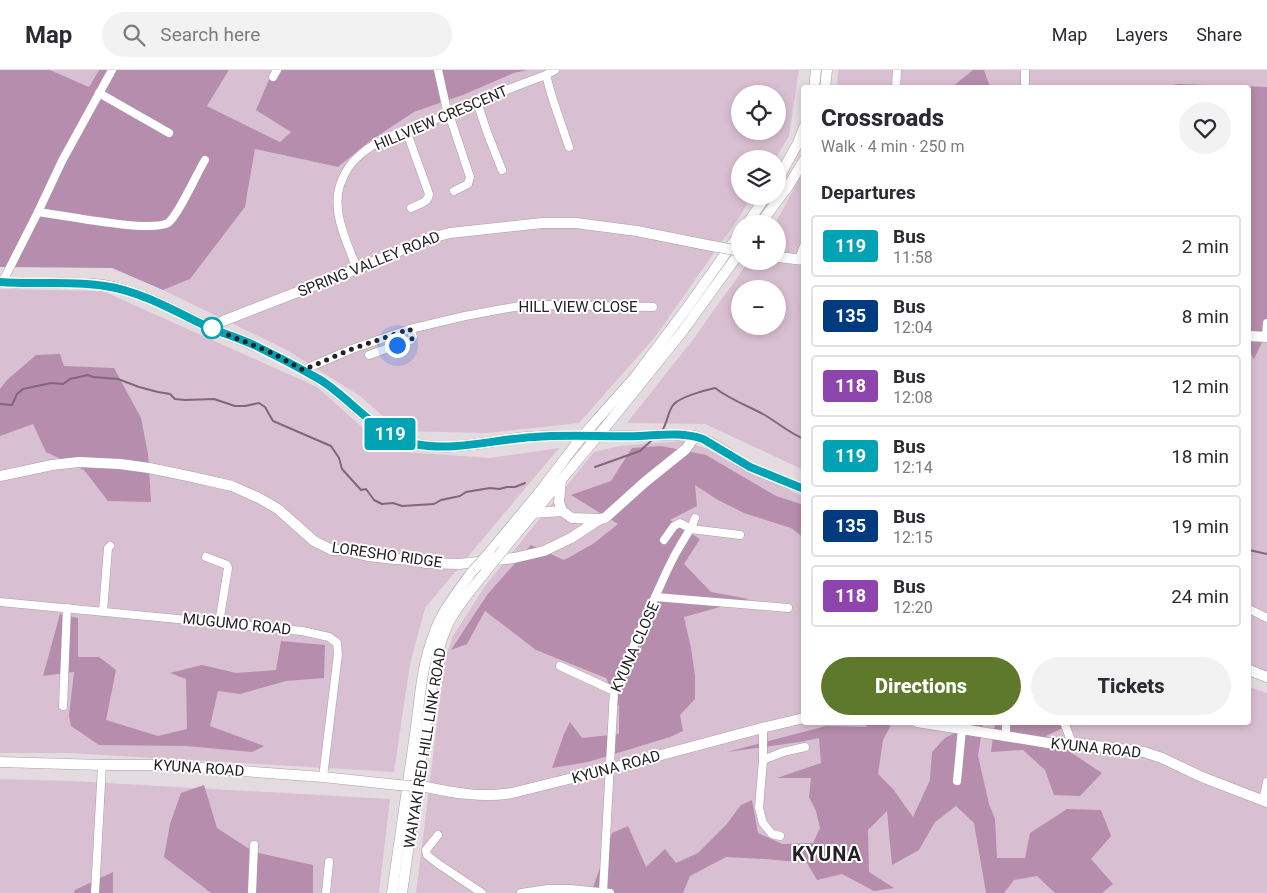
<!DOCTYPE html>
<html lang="en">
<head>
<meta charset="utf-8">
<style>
	:root { --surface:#fff; --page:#f2f2f3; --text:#2b2b33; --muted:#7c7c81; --line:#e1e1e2; --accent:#5e792c }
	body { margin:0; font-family:Roboto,sans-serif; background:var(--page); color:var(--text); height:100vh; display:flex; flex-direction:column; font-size:19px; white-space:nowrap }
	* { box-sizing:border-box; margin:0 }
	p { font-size:16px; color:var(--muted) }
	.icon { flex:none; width:28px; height:28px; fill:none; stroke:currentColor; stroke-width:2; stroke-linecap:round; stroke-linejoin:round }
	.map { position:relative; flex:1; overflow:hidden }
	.details { position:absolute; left:801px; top:15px; width:450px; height:640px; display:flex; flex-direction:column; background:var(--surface); border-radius:5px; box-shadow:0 2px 8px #0003 }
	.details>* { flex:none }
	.badge { padding:0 10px; border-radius:4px; font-size:18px; line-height:32px }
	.tools { position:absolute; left:731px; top:15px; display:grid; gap:10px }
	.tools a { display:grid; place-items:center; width:55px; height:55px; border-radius:50%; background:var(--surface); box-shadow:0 2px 8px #0003; font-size:25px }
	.you { position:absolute; width:25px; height:25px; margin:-12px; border:4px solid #fff; border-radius:50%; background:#1a73e8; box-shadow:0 0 0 8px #1a73e833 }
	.map>.badge { position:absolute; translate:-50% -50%; box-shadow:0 0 0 2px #fff }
	h2 { padding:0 20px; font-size:19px; line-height:45px }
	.round { display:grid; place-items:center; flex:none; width:52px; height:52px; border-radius:26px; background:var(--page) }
	.overview { display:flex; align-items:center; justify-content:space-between; height:85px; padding:0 20px }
	h1 { font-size:24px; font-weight:800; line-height:38px }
	.cta { display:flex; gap:10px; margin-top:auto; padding:10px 20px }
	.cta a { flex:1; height:58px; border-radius:30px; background:var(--accent); color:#fff; font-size:20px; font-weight:800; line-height:58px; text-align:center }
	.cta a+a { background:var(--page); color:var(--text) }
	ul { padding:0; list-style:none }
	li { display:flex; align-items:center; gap:15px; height:62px; margin:0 10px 8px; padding:0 10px; border:2px solid var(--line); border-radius:5px }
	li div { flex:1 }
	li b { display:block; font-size:19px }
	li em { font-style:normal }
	li .badge { min-width:55px; font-weight:700; text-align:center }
	header { display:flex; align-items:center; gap:30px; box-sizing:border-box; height:70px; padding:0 25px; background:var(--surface); border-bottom:1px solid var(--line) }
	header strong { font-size:24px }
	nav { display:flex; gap:28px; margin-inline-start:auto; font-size:18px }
	.search { width:350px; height:45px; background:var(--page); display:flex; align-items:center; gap:12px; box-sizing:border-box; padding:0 18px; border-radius:28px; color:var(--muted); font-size:19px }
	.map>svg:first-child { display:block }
</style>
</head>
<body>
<header>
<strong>Map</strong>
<div class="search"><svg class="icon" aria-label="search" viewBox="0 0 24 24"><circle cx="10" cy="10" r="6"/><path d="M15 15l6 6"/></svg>Search here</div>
<nav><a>Map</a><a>Layers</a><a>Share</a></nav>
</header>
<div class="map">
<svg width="1267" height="823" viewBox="0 0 1267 823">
	<rect width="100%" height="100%" fill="#e4dbe1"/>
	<g fill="#d9bfd2" fill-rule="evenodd">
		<path d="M50 0H99L89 17Z"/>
		<path d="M229 0H273L291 62 280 72 207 36Z"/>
		<path d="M528 0H799L789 66 775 89H740V126H752L742 143 655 267 579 353 487 363 400 361 360 326 285 279 163 220 190 209 245 137 255 79 338 97 370 71 414 42 463 25 514 3ZM740 24H778V61H740Z"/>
		<path d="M838 0H1267V605L1249 597V18H837Z"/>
		<path d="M804 100V400L705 354 627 353 694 268 749 191H778V154H775ZM740 219H778V256H740Z"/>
		<path d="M0 219 103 221 317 317 389 381 490 388 559 378 425 538 410 594 394 702 68 683H0Z"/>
		<path d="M683 371 711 380 744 399 804 427V652H1249V617L1267 623V823H416L445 589 453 566 485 516 594 382 619 376Z"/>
		<path d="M0 709 71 711 390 729 379 823H0Z"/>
	</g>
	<g fill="#b68dac">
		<path d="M0 0H50L89 17 99 0H229L207 36 280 72 291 62 256 40 273 0H528L514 3 463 25 414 42 370 71 338 97 255 79 245 137 190 209 163 220 112 198 0 197Z"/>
		<path d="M973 0H984L990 17H952Z"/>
		<path d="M1179 14 1267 17V262L1254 289 1249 281V18H1152Z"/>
		<path d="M60 284 64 296 114 298 141 348 148 384 151 432 108 431 84 400 46 382 33 354 0 366V319L7 310 36 285Z"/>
		<path d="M661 376 706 385 776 426 804 435V468L791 458 744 443 718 430 695 415 697 436 670 450 700 469 684 494 711 522 749 529 684 547 691 578 695 606V629L680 645 683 661 670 667 588 692 552 698 564 664 570 652 582 668 619 664V636L606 608 536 580 485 541 467 574 451 580 487 525 531 475 564 490 593 474 618 454 571 425 611 411 632 378Z"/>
		<path d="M60 544 78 548V587H99L116 600 106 650 158 666 187 659 186 609 170 603 202 595 236 603 276 600 281 571 325 575 324 608 286 611 240 624 218 621 210 656 264 676 252 682 186 676 99 675 71 656 69 646 74 602 43 606Z"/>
		<path d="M864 653H892L883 670 878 704 893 719 913 747 930 710 932 682 945 668 973 653H983L978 686 989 734 995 749 997 788H1025L1030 763 1067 739 1101 740 1111 766 1091 789 1113 814 1102 823H1055L1037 806 1014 810 1004 823H986L974 753 956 736 935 752 919 780 892 795 887 741 868 760 869 802 894 818 874 821 842 804 817 810 807 793 766 789 726 787 690 806 683 823H591L612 763 628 756 646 797 665 779 676 793 698 783 726 755 741 735 752 730 758 763 782 774 813 773 820 758 816 741 809 727 811 708H777L821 693 819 668 800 672 727 682 826 656 867 657Z"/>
		<path d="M995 653H1073L1046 666 1102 703 1080 726 1054 725 1045 700 1023 680 991 682Z"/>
		<path d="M204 715 217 758 254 782 313 795V823H211L164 787 170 754 181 723Z"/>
		<path d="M113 802V823H74L75 820Z"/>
	</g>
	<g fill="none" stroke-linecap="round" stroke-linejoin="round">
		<g stroke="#83667b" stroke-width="2">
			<path d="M0 334 12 335 17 324 23 319 51 313 63 314 70 309 88 305 93 307 118 309 139 317 158 322 170 324 175 329 185 330 214 329 235 336H245L259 333 265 337 273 351 331 376 339 388 342 399 361 420 366 419 374 430 382 434 393 433 402 436 434 434 441 430 460 426 466 422 490 418 499 419 507 417H515L525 413"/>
			<path d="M663 359C668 351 668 340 674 334 680 327 706 320 715 318 731 330 746 335 763 344 777 352 789 363 804 369"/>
			<path d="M595 397 640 381 652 370"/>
			<path d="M1249 480 1267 484"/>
		</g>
		<defs>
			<g id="street">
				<path d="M438 0 448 45"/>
				<path d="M546 5 552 27 569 77"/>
				<path d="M273 7 277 0"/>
				<path d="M896 18 897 0"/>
				<path d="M1025 18V0"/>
				<path d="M99 23 169 63"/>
				<path d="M477 32 487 62 502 100"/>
				<path d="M449 44 470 107 468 114 454 121"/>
				<path d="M406 60 429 124C428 133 419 134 411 138"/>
				<path d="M38 142C62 145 150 163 168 153 178 146 197 103 205 90"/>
				<path d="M799 189 804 176"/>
				<path d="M357 199C348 174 331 143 340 115 344 103 351 92 361 84 385 64 419 56 447 45 458 41 468 35 479 31 501 22 524 13 546 5L555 0"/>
				<path d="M2 213 38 142 62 91 112 0"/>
				<path d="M1266 267 1267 253"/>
				<path d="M369 285 411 270 413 267 410 259"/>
				<path d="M303 300 352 279 410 259 465 246 497 240 520 236 544 235 653 237"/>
				<path d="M664 470 674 456 680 453 691 459 740 465"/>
				<path d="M206 487 227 495 228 498 219 553"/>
				<path d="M655 527C663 510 670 492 680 476 686 465 691 460 695 448"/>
				<path d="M0 532 302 561 329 567 337 573 338 584 323 707"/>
				<path d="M1249 539 1267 548"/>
				<path d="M103 541 108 478 110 476"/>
				<path d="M560 596 614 621"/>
				<path d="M63 636 67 538"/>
				<path d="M1064 652 1072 673"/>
				<path d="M763 658V690L759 738 763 753 772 764 780 766"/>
				<path d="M1006 666V652"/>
				<path d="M763 690 783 682 805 677"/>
				<path d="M957 711 962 659"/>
				<path d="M1263 730 1267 712"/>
				<path d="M438 765 426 780 427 785 437 793 482 823"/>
				<path d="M603 822 614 621 655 527 788 538"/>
				<path d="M95 823 102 695"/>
				<path d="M252 823 254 775"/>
				<path d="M326 823 329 792"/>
				<path d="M521 823 548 819H570L610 823"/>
			</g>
			<g id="secondary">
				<path d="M814 18 816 0"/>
				<path d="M825 18 827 0"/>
				<path d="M778 109 798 73 804 57"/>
				<path d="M747 154 766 126"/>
				<path d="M760 154 789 115 804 90"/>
				<path d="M778 187 804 190"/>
				<path d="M0 212C34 215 69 211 103 215 142 221 177 243 211 258 226 265 241 269 255 276 278 286 300 297 320 310 352 330 374 363 412 373 447 382 484 372 519 368 557 364 597 366 635 366 654 366 672 363 691 366 713 369 729 386 748 396 766 405 785 412 804 419"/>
				<path d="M211 258 223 251 357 199 427 169 450 163 542 153H576L637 161 712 176"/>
				<path d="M1249 266 1267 267"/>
				<path d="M595 352 635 307 687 238 740 163"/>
				<path d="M607 355 682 262 740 182"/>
				<path d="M0 406 52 395 79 392 120 394 149 398 188 406 232 416 259 428 278 439 314 471 332 480H342L368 486 395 489 415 490 425 493 459 494 514 488 544 481 571 468 600 449 605 448 645 412 686 379 695 366"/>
				<path d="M561 410 559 432 562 441"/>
				<path d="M533 443 562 441 572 448 600 449"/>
				<path d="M503 480 591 374"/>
				<path d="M489 483 538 424 577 373"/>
				<path d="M1249 600 1267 607"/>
				<path d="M917 652 962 659 1048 673H1072L1144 682 1162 688 1202 707 1267 732"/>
				<path d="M0 692 102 695H160L323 707 398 715"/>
				<path d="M426 717C454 723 483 728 512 723L609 699 766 657 804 648"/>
				<path d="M392 823C400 768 408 713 416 657 420 626 422 594 434 564 442 541 457 523 471 503"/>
				<path d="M402 823C411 763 419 702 428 642 433 613 435 581 448 554 458 534 473 518 486 501"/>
			</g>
		</defs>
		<use href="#street" stroke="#a8a0a6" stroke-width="9"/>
		<use href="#secondary" stroke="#a8a0a6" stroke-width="11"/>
		<use href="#street" stroke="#fff" stroke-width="8"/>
		<use href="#secondary" stroke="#fff" stroke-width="10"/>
		<defs>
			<g id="secondary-bridge">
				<path d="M712 176 740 181"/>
				<path d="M577 373 595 352"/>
				<path d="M591 374 607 355"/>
				<path d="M486 501 503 480"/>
				<path d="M471 503 489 483"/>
				<path d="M398 715 426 717"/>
			</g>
		</defs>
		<use href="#secondary-bridge" stroke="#a8a0a6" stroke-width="11" stroke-linecap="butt"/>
		<use href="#secondary-bridge" stroke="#fff" stroke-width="10"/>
	</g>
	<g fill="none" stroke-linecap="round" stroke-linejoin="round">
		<defs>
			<path id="line" d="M0 212C35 215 71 210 105 216 141 221 178 243 210 258 225 264 241 269 256 276 277 286 298 297 319 309 352 329 375 365 415 374 454 382 495 369 534 367 570 364 605 367 640 366 662 365 682 362 703 369L750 397 804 419"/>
		</defs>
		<use href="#line" stroke="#fff" stroke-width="11"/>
		<use href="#line" stroke="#00a3b4" stroke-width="8"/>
		<path stroke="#242123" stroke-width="5" stroke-dasharray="0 9" d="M212 258 272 283 303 300 352 279 410 259 412 269 397 275"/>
	</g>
	<circle fill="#fff" stroke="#00a3b4" stroke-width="2.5" cx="212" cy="258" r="10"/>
	<g text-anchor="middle" stroke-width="4" stroke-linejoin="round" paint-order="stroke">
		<g font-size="15" fill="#242123" stroke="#fff">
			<text transform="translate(441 48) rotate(-23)" y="5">HILLVIEW CRESCENT</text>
			<text transform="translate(369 194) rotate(-22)" y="5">SPRING VALLEY ROAD</text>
			<text x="578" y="242">HILL VIEW CLOSE</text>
			<text transform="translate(387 485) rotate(8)" y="5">LORESHO RIDGE</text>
			<text transform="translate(237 554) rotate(6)" y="5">MUGUMO ROAD</text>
			<text transform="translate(635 577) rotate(-66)" y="5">KYUNA CLOSE</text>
			<text transform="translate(425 678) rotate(-81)" y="5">WAIYAKI RED HILL LINK ROAD</text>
			<text transform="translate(1096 678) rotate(6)" y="5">KYUNA ROAD</text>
			<text transform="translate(616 697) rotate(-15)" y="5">KYUNA ROAD</text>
			<text transform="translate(199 698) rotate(4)" y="5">KYUNA ROAD</text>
		</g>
		<g font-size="20" font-weight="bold" letter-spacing="1" fill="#242123" stroke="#fff">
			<text x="827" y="791">KYUNA</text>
		</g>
	</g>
</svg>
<div class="tools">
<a><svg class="icon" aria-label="locate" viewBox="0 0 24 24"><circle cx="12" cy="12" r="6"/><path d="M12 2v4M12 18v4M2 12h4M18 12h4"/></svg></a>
<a><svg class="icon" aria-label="layers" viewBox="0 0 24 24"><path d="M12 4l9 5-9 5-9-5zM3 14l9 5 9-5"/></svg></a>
<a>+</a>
<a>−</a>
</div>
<div class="you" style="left:397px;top:275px"></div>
<b class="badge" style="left:390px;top:364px;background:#00a3b4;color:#fff">119</b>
<section class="details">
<div class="overview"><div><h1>Crossroads</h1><p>Walk · 4 min · 250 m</p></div><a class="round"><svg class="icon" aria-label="heart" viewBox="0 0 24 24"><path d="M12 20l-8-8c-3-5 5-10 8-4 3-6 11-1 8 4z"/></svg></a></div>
<h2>Departures</h2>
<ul>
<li><span class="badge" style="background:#00a3b4;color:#fff">119</span><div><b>Bus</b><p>11:58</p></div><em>2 min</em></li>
<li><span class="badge" style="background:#003b80;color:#fff">135</span><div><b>Bus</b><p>12:04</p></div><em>8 min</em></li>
<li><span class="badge" style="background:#8e44ad;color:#fff">118</span><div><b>Bus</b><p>12:08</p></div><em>12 min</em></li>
<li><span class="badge" style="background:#00a3b4;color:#fff">119</span><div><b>Bus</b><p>12:14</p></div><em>18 min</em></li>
<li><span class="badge" style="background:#003b80;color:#fff">135</span><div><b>Bus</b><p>12:15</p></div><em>19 min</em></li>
<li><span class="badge" style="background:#8e44ad;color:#fff">118</span><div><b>Bus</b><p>12:20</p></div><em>24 min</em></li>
</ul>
<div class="cta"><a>Directions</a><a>Tickets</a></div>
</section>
</div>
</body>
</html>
